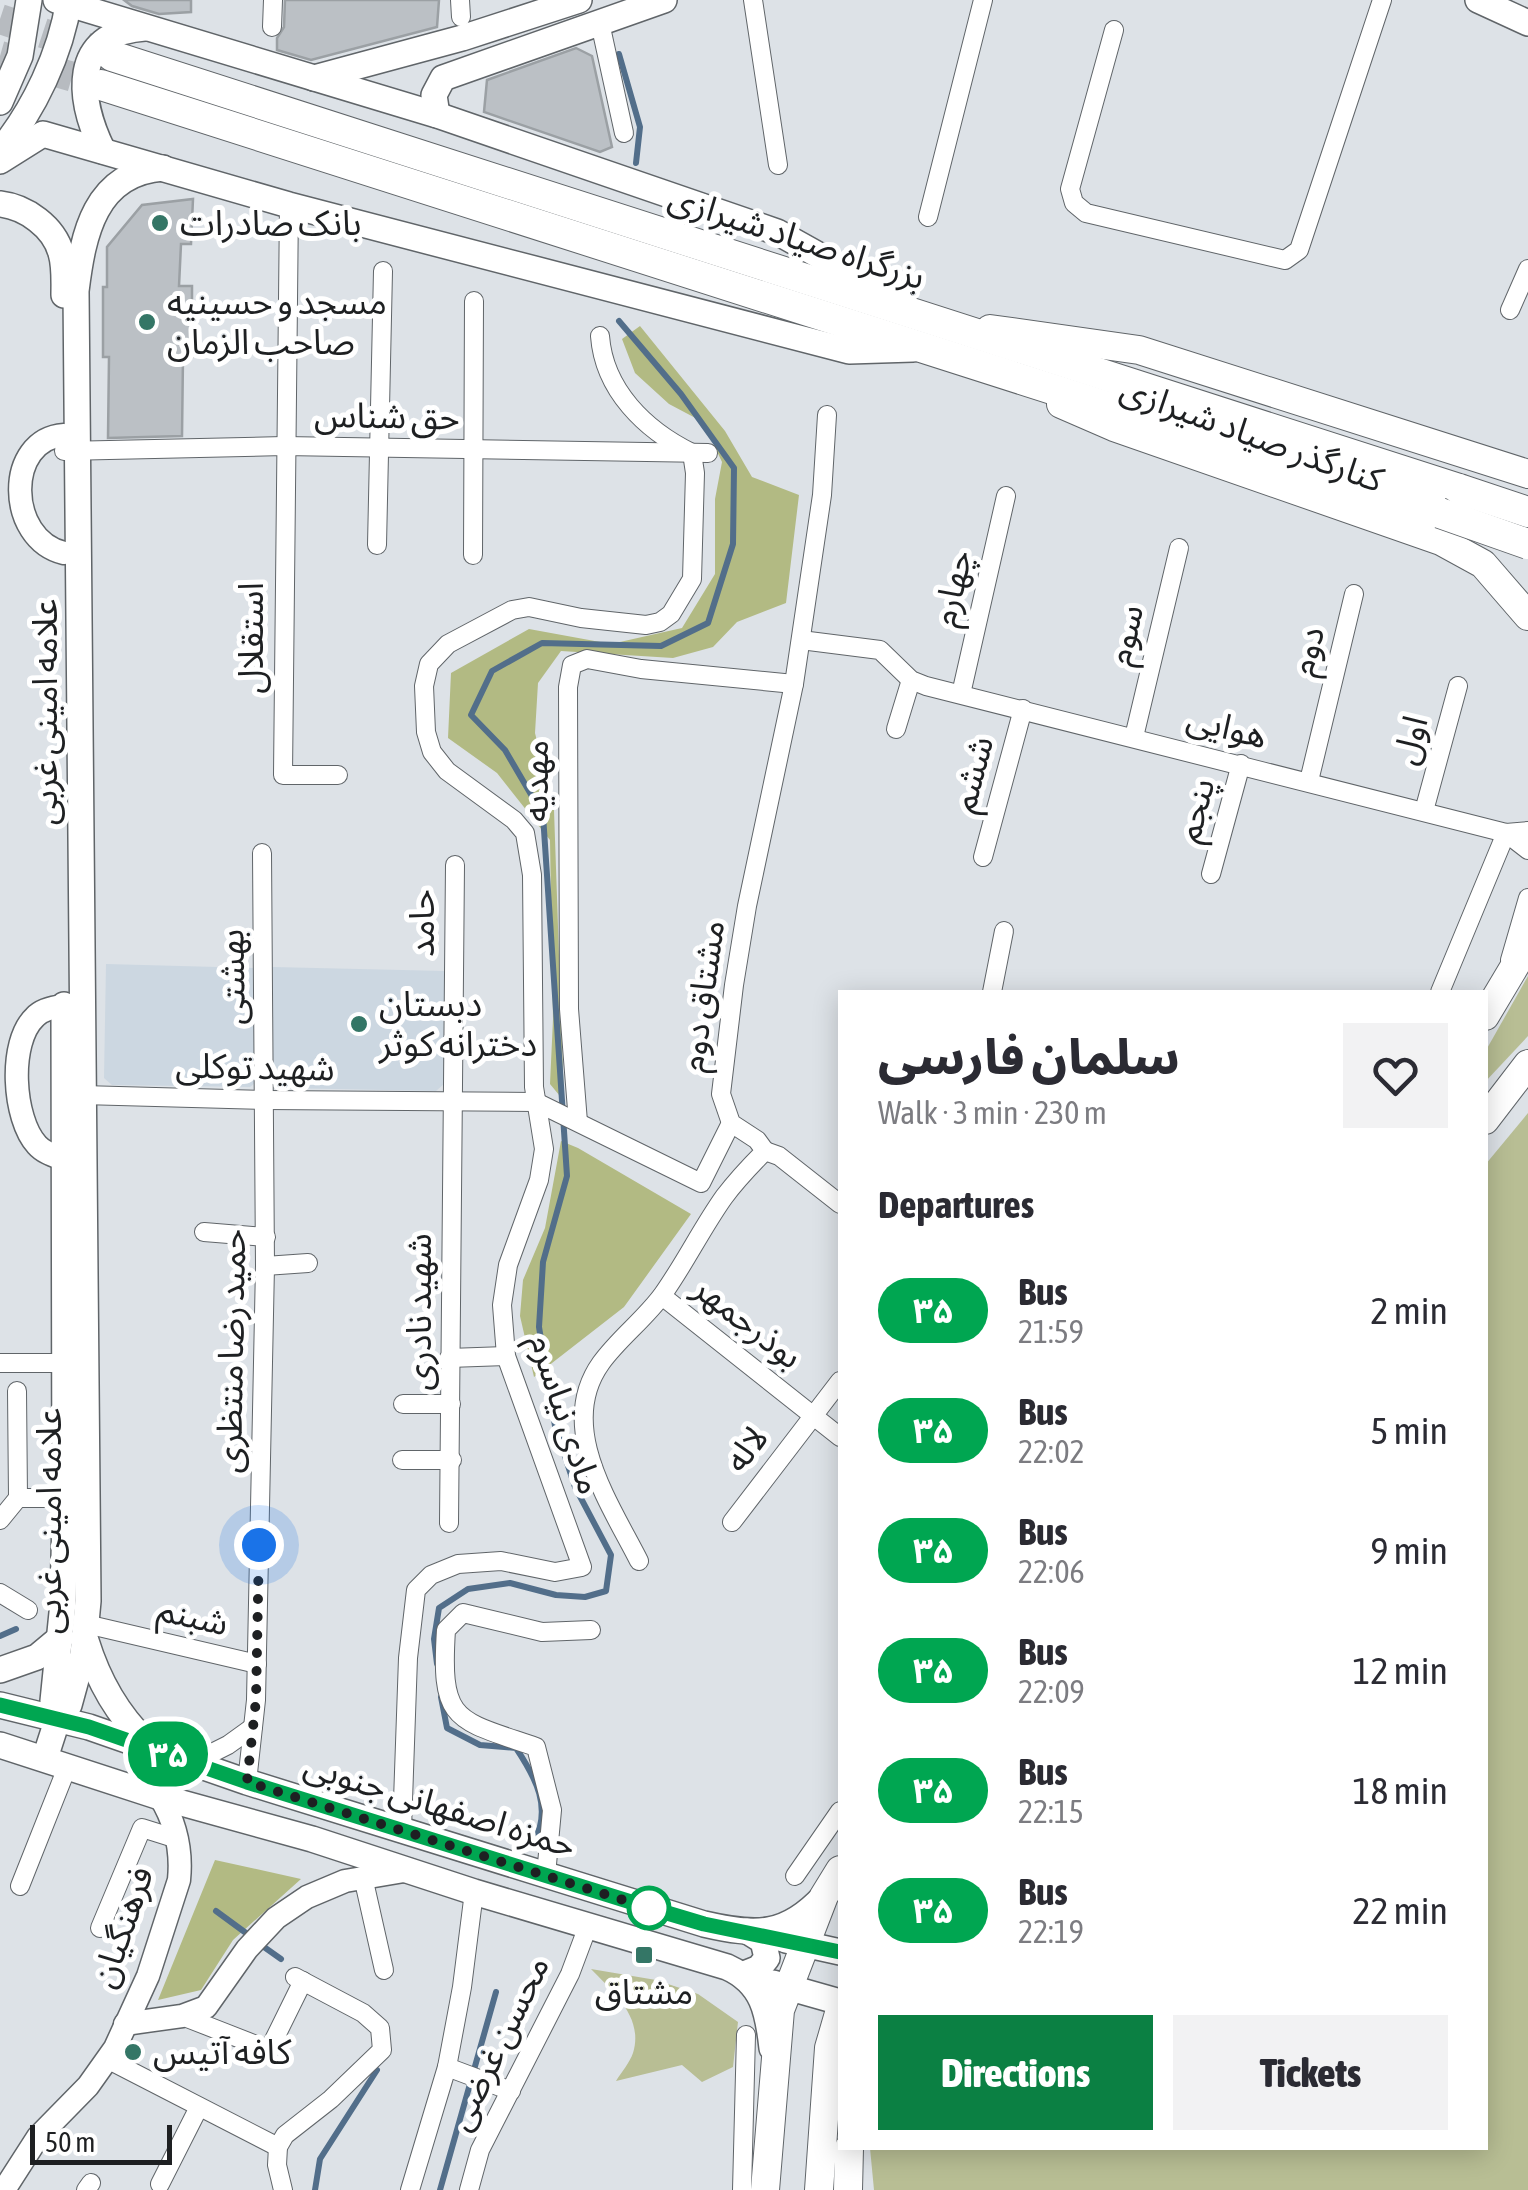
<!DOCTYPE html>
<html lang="en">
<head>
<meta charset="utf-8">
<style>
	:root { --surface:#fff; --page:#f2f2f3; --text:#2b2b33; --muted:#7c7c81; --accent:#0b8043 }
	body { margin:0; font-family:"Asap Condensed","Noto Sans Arabic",sans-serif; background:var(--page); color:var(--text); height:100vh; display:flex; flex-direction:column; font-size:38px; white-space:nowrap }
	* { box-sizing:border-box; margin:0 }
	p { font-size:32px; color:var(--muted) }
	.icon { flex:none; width:55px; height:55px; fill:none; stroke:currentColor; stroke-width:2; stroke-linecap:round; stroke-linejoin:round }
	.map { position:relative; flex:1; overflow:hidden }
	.details { position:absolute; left:838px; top:990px; width:650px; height:1160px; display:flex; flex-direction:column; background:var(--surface); border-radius:0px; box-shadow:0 5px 25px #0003 }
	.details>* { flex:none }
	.badge { padding:0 20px; border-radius:32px; font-size:35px; line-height:65px }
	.scale { position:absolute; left:30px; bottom:25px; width:142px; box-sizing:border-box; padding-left:10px; border:5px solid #1e2022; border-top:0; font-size:28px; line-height:35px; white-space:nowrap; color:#1e2022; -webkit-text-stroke:8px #fff; paint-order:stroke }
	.you { position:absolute; width:50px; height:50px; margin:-25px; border:8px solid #fff; border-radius:50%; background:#1a73e8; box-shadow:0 0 0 15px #1a73e833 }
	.map>.badge { position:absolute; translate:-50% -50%; box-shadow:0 0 0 5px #fff }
	h2 { padding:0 40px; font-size:38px; line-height:90px }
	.round { display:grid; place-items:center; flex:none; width:105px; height:105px; border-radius:0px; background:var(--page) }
	.head { display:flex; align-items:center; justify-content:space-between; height:170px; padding:0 40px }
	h1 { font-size:48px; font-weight:800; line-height:75px }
	.primary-button { display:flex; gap:20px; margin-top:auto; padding:20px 40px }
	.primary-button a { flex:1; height:115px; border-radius:0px; background:var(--accent); color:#fff; font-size:40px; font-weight:800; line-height:115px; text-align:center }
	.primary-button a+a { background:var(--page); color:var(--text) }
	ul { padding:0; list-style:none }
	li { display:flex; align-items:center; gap:30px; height:120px; padding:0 40px }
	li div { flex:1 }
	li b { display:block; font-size:38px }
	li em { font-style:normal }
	li .badge { min-width:110px; font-weight:700; text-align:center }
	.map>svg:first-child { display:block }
</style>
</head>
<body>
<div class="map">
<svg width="1528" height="2190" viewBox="0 0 1528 2190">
	<rect width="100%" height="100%" fill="#dde2e7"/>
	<g fill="#ccd7e1">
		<path d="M106 964 255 968V1083L250 1087 112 1085 104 1078Z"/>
		<path d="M273 967 445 971V1083L436 1091 283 1088 273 1077Z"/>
	</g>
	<g fill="#b8be94">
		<path d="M1528 976V1036L1485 1082V1052Z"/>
		<path d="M1528 1113V2190H874L870 2148H1485V1165Z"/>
		<path d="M591 1969 656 1980 698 1994 738 2022 733 2067 702 2082 682 2065 616 2081C621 2073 630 2062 633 2053 644 2017 613 1992 591 1969Z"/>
	</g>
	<g fill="#b2ba83">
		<path d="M640 326 725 431 752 477 799 495 786 603 737 622 713 647 673 658 561 651 538 683 535 733 554 810 564 1101 550 1084 553 1019 550 840 497 773 448 738 451 673 529 629 611 644 682 628 715 574V499L722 462 703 422 669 404 635 373 622 339Z"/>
		<path d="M561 1141 578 1148 691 1214 624 1307 534 1377 520 1316 523 1280 545 1228Z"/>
		<path d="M215 1860 301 1879 233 1940 201 1990 158 2000Z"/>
	</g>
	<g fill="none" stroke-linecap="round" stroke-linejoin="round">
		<g stroke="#526e8a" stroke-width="6">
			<path d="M619 54 640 127 636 163"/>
			<path d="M0 1636 16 1629"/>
			<path d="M437 1664 434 1639 439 1608 468 1589 510 1583 556 1595 585 1597 606 1591 611 1555 575 1487 555 1426 539 1327 543 1262 567 1176 543 815 505 750 471 715 492 671 542 643 661 646 708 623 733 544 734 468 681 394 619 321"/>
			<path d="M441 1697 447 1728 480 1745 516 1748C536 1778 552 1808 534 1842"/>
			<path d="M216 1911 246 1933"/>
			<path d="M264 1947 281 1959"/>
			<path d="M315 2190 320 2159 377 2070"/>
			<path d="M440 2190 496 1992"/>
		</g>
	</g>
	<g fill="#bbc0c5" stroke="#9ba0a4" stroke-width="2.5">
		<path d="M124 0H191V12L159 14 132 6Z"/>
		<path d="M285 0H439L437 27 311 60 277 50V38L284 27Z"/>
		<path d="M576 48 592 56 612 147 600 152 484 112 487 80Z"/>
		<path d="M193 199 191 244H181L179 286H192V357H183L182 436 108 438 109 357H103V287H107V247L142 205Z"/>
	</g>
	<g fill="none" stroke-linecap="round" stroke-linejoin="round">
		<g stroke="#b7bbc0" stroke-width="30" stroke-dasharray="30 15" stroke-linecap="butt">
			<path d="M0 19 112 56"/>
			<path d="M0 56 101 85"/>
		</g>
		<defs>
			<g id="minor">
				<path d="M460 0 461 17"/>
				<path d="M753 0 778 165"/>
				<path d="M600 23 624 133"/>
				<path d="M272 27 273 0"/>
				<path d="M1114 30 1070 189 1074 203 1086 213 1285 260 1299 250 1382 0"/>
				<path d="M289 205 283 775H338"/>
				<path d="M928 217 983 0"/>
				<path d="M1510 310 1528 269"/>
				<path d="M64 451 284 446 708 453"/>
				<path d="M377 545 383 271"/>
				<path d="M473 555 474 301"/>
				<path d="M801 640 880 650 911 680 926 686 1506 833 1528 831"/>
				<path d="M961 694 1006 496"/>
				<path d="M896 729 911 680"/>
				<path d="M1134 737 1179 548"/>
				<path d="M1309 781 1354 594"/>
				<path d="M1424 811 1458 686"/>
				<path d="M1506 833 1528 850"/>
				<path d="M983 857 1023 709"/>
				<path d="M1211 874 1241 764"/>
				<path d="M1510 960 1528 898"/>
				<path d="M992 992 1004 931"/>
				<path d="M1440 992 1506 833"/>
				<path d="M82 1095 266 1100 536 1102 701 1183 731 1123"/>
				<path d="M578 1122 569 1009 568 687 572 665 587 659 641 669 794 684"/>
				<path d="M765 1151 779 1156 840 1204"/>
				<path d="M204 1232 266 1237"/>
				<path d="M265 1266 308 1263"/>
				<path d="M662 1296 840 1437"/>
				<path d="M449 1358 506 1356"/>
				<path d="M0 1363H64"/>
				<path d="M17 1391 18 1498"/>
				<path d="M403 1404H451"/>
				<path d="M402 1460H452"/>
				<path d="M0 1520 18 1498H65"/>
				<path d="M732 1522 840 1381"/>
				<path d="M449 1523 455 865"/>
				<path d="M639 1561C609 1502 556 1426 601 1363 619 1338 645 1319 663 1294 685 1263 702 1228 724 1197 736 1181 751 1165 765 1151L757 1140 731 1123 721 1094 734 985 747 906 794 684 822 495 827 415"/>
				<path d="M0 1593 28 1610"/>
				<path d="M86 1624 257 1664"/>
				<path d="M192 1763 228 1745 253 1727"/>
				<path d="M247 1782 256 1700 265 1266 262 853"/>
				<path d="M402 1829 408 1658 416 1590 431 1575 458 1564 501 1561 555 1572 582 1567 506 1356 502 1305 508 1265 539 1180 544 1149 534 1087 532 875 525 833 514 820 447 771 432 752 426 732 424 686 429 664 448 644 512 610 529 607 581 618 646 625 660 622 671 614 692 579 695 473 692 453C645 430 604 390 600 336"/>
				<path d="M546 1875 552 1810 536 1747C455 1719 440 1723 446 1630L463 1613 542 1632 591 1630"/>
				<path d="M795 1876 840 1811"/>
				<path d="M363 1877 384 1970"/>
				<path d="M20 1886 68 1765"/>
				<path d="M100 1928 142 1828 177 1839"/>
				<path d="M182 2016 269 2050 303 1981"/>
				<path d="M107 2059 278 2147"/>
				<path d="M447 2067 511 2091"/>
				<path d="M160 2184 199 2107"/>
				<path d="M86 2190 91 2183"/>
				<path d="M283 2190 277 2165 278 2147 285 2135 331 2099 382 2050 380 2028 363 2013 295 1977"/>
				<path d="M410 2190 447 2067 462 1987 474 1892"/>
				<path d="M469 2190 480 2150 570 1974 588 1926"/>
				<path d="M742 2190 746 2035"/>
			</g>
			<g id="tertiary">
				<path d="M64 553C6 539 5 439 64 435"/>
				<path d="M64 1006C55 1007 42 1009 35 1017 8 1042 13 1119 37 1145 44 1153 55 1156 65 1160"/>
				<path d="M125 2024 182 2016 206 2007 247 1949 276 1918 307 1897 345 1881 410 1870"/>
				<path d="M4 2190 38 2137 88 2086 115 2048 148 1976 179 1880C182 1850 176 1823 160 1797"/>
			</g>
			<g id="secondary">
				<path d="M56 0 437 115 777 232 899 300"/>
				<path d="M1478 0 1528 23"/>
				<path d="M314 78 462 38 579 0"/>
				<path d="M0 102 20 56 29 0"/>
				<path d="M437 115 434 95 443 78 664 0"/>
				<path d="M0 151C34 110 61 53 69 0"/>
				<path d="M103 151C78 100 69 33 145 28"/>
				<path d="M0 161 43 134 289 205 849 351 913 349"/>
				<path d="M0 204C26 207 54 227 61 253 65 266 64 282 64 295"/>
				<path d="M86 1641C98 1680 117 1714 146 1742"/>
				<path d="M0 1670 37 1657 61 1637"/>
				<path d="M0 1705 89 1727 247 1782 704 1924C756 1936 786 1937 824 1896"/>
				<path d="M57 1719 53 1701 63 1603 65 1514 64 1005"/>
				<path d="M0 1745 160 1797 312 1839 474 1892 727 1967C763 1983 768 2012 772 2048"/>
				<path d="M45 1758 57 1721 69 1705 83 1654 88 1601 76 291C83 234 95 173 163 168"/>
				<path d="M786 1940 840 1952"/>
				<path d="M744 1974 759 1968 767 1958 763 1941 747 1931"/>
				<path d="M773 1983 840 2002"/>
			</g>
			<g id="primary">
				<path d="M990 329 1139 350 1528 474"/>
				<path d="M1061 404 1114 427 1441 541 1483 564 1528 616"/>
				<path d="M1485 1016 1528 944"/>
				<path d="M1485 1120 1528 1064"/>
				<path d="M765 2190 780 2010 824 1896 840 1870"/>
				<path d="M819 2190 829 2048 840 2010"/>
				<path d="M848 2190 849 2148"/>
			</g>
			<g id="trunk">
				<path d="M112 56 1459 489"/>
				<path d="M101 85 1440 513"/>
			</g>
		</defs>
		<use href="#minor" stroke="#606569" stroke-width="20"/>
		<use href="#tertiary" stroke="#606569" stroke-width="25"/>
		<use href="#secondary" stroke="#606569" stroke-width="28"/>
		<use href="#primary" stroke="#606569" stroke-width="30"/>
		<use href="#trunk" stroke="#606569" stroke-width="32"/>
		<use href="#minor" stroke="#fff" stroke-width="18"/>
		<use href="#tertiary" stroke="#fff" stroke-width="22"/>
		<use href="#secondary" stroke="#fff" stroke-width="25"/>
		<use href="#primary" stroke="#fff" stroke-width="28"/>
		<use href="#trunk" stroke="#fff" stroke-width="30"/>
		<defs>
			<g id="trunk-bridge">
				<path d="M1459 489 1528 512"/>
				<path d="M1440 513 1528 544"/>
			</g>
		</defs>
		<use href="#trunk-bridge" stroke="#606569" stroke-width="32" stroke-linecap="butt"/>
		<use href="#trunk-bridge" stroke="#fff" stroke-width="30"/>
	</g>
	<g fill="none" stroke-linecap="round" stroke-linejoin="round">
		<defs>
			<path id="line" d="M0 1705 89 1727 247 1782 647 1907 704 1924 840 1952"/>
		</defs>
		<use href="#line" stroke="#fff" stroke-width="22"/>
		<use href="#line" stroke="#00a651" stroke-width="15"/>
		<path stroke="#1e2022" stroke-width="10" stroke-dasharray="0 18" d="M259 1545 256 1700 247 1782 649 1908"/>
	</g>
	<g fill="#347666" stroke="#fff" stroke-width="4">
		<circle cx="160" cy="223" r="10"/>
		<circle cx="147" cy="322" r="10"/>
		<circle cx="359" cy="1024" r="10"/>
		<rect x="634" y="1945" width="20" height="20" rx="5"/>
		<circle cx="133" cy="2052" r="10"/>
	</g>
	<circle fill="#fff" stroke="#00a651" stroke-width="5" cx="649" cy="1908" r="20"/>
	<g text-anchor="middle" stroke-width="10" stroke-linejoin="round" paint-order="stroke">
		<g font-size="35" fill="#1e2022" stroke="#fff" text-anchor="start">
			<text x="180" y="235">بانک صادرات</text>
			<text x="167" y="314">مسجد و حسینیه<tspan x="167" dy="40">صاحب الزمان</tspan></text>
			<text x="379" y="1016">دبستان<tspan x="379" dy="40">دخترانه کوثر</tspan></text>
			<text x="644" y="2004" text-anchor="middle">مشتاق</text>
			<text x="153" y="2064">کافه آتیس</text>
		</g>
		<g font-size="35" fill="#1e2022" stroke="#fff">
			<text transform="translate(797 237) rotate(18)" y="12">بزرگراه صیاد شیرازی</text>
			<text transform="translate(387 416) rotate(1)" y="12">حق شناس</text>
			<text transform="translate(1252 434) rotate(20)" y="12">کنارگذر صیاد شیرازی</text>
			<text transform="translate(952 588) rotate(-77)" y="12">چهارم</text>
			<text transform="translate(1125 635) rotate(-77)" y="12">سوم</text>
			<text transform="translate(251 638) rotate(-90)" y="12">استقلال</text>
			<text transform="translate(1307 651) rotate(-76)" y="12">دوم</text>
			<text transform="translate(45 712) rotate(-90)" y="12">علامه امینی غربی</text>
			<text transform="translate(1227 727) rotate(14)" y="12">هوایی</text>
			<text transform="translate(1410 740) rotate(-75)" y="12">اول</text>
			<text transform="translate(972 774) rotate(-75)" y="12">ششم</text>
			<text transform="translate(536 781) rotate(-90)" y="12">مهدیه</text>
			<text transform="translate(1195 810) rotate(-75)" y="12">پنجم</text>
			<text transform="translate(422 923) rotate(-90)" y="12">حامد</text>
			<text transform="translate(232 977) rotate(-91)" y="12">بهشتی</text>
			<text transform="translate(702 996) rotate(-82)" y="12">مشتاق دوم</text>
			<text transform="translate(255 1067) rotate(1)" y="12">شهید توکلی</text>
			<text transform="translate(419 1312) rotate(-90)" y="12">شهید نادری</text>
			<text transform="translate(748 1322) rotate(38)" y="12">بوذرجمهر</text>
			<text transform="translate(231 1351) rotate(-89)" y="12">حمید رضا منتظری</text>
			<text transform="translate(566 1414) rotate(72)" y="12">مادی نیاسرم</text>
			<text transform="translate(746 1449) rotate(-53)" y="12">لاله</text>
			<text transform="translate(49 1521) rotate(-90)" y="12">علامه امینی غربی</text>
			<text transform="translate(193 1616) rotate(13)" y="12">شبنم</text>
			<text transform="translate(440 1805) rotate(17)" y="12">حمزه اصفهانی جنوبی</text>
			<text transform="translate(122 1927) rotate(-71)" y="12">فرهنگیان</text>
			<text transform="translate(498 2043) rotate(-64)" y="12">محسن غرضی</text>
		</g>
	</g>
</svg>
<div class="scale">50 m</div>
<div class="you" style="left:259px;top:1545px"></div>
<b class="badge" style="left:168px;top:1754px;background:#00a651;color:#fff">۳۵</b>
<section class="details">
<div class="head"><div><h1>سلمان فارسی</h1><p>Walk · 3 min · 230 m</p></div><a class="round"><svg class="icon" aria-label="heart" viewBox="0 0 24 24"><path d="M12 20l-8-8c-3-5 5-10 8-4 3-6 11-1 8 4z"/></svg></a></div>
<h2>Departures</h2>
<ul>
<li><span class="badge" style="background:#00a651;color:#fff">۳۵</span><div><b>Bus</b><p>21:59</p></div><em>2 min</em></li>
<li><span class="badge" style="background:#00a651;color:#fff">۳۵</span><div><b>Bus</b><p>22:02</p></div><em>5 min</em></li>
<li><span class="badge" style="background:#00a651;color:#fff">۳۵</span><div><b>Bus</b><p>22:06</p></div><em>9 min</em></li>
<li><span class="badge" style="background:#00a651;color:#fff">۳۵</span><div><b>Bus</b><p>22:09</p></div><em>12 min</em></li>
<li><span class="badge" style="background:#00a651;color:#fff">۳۵</span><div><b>Bus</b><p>22:15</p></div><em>18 min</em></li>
<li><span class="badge" style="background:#00a651;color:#fff">۳۵</span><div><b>Bus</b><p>22:19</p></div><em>22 min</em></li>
</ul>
<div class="primary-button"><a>Directions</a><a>Tickets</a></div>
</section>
</div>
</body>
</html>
